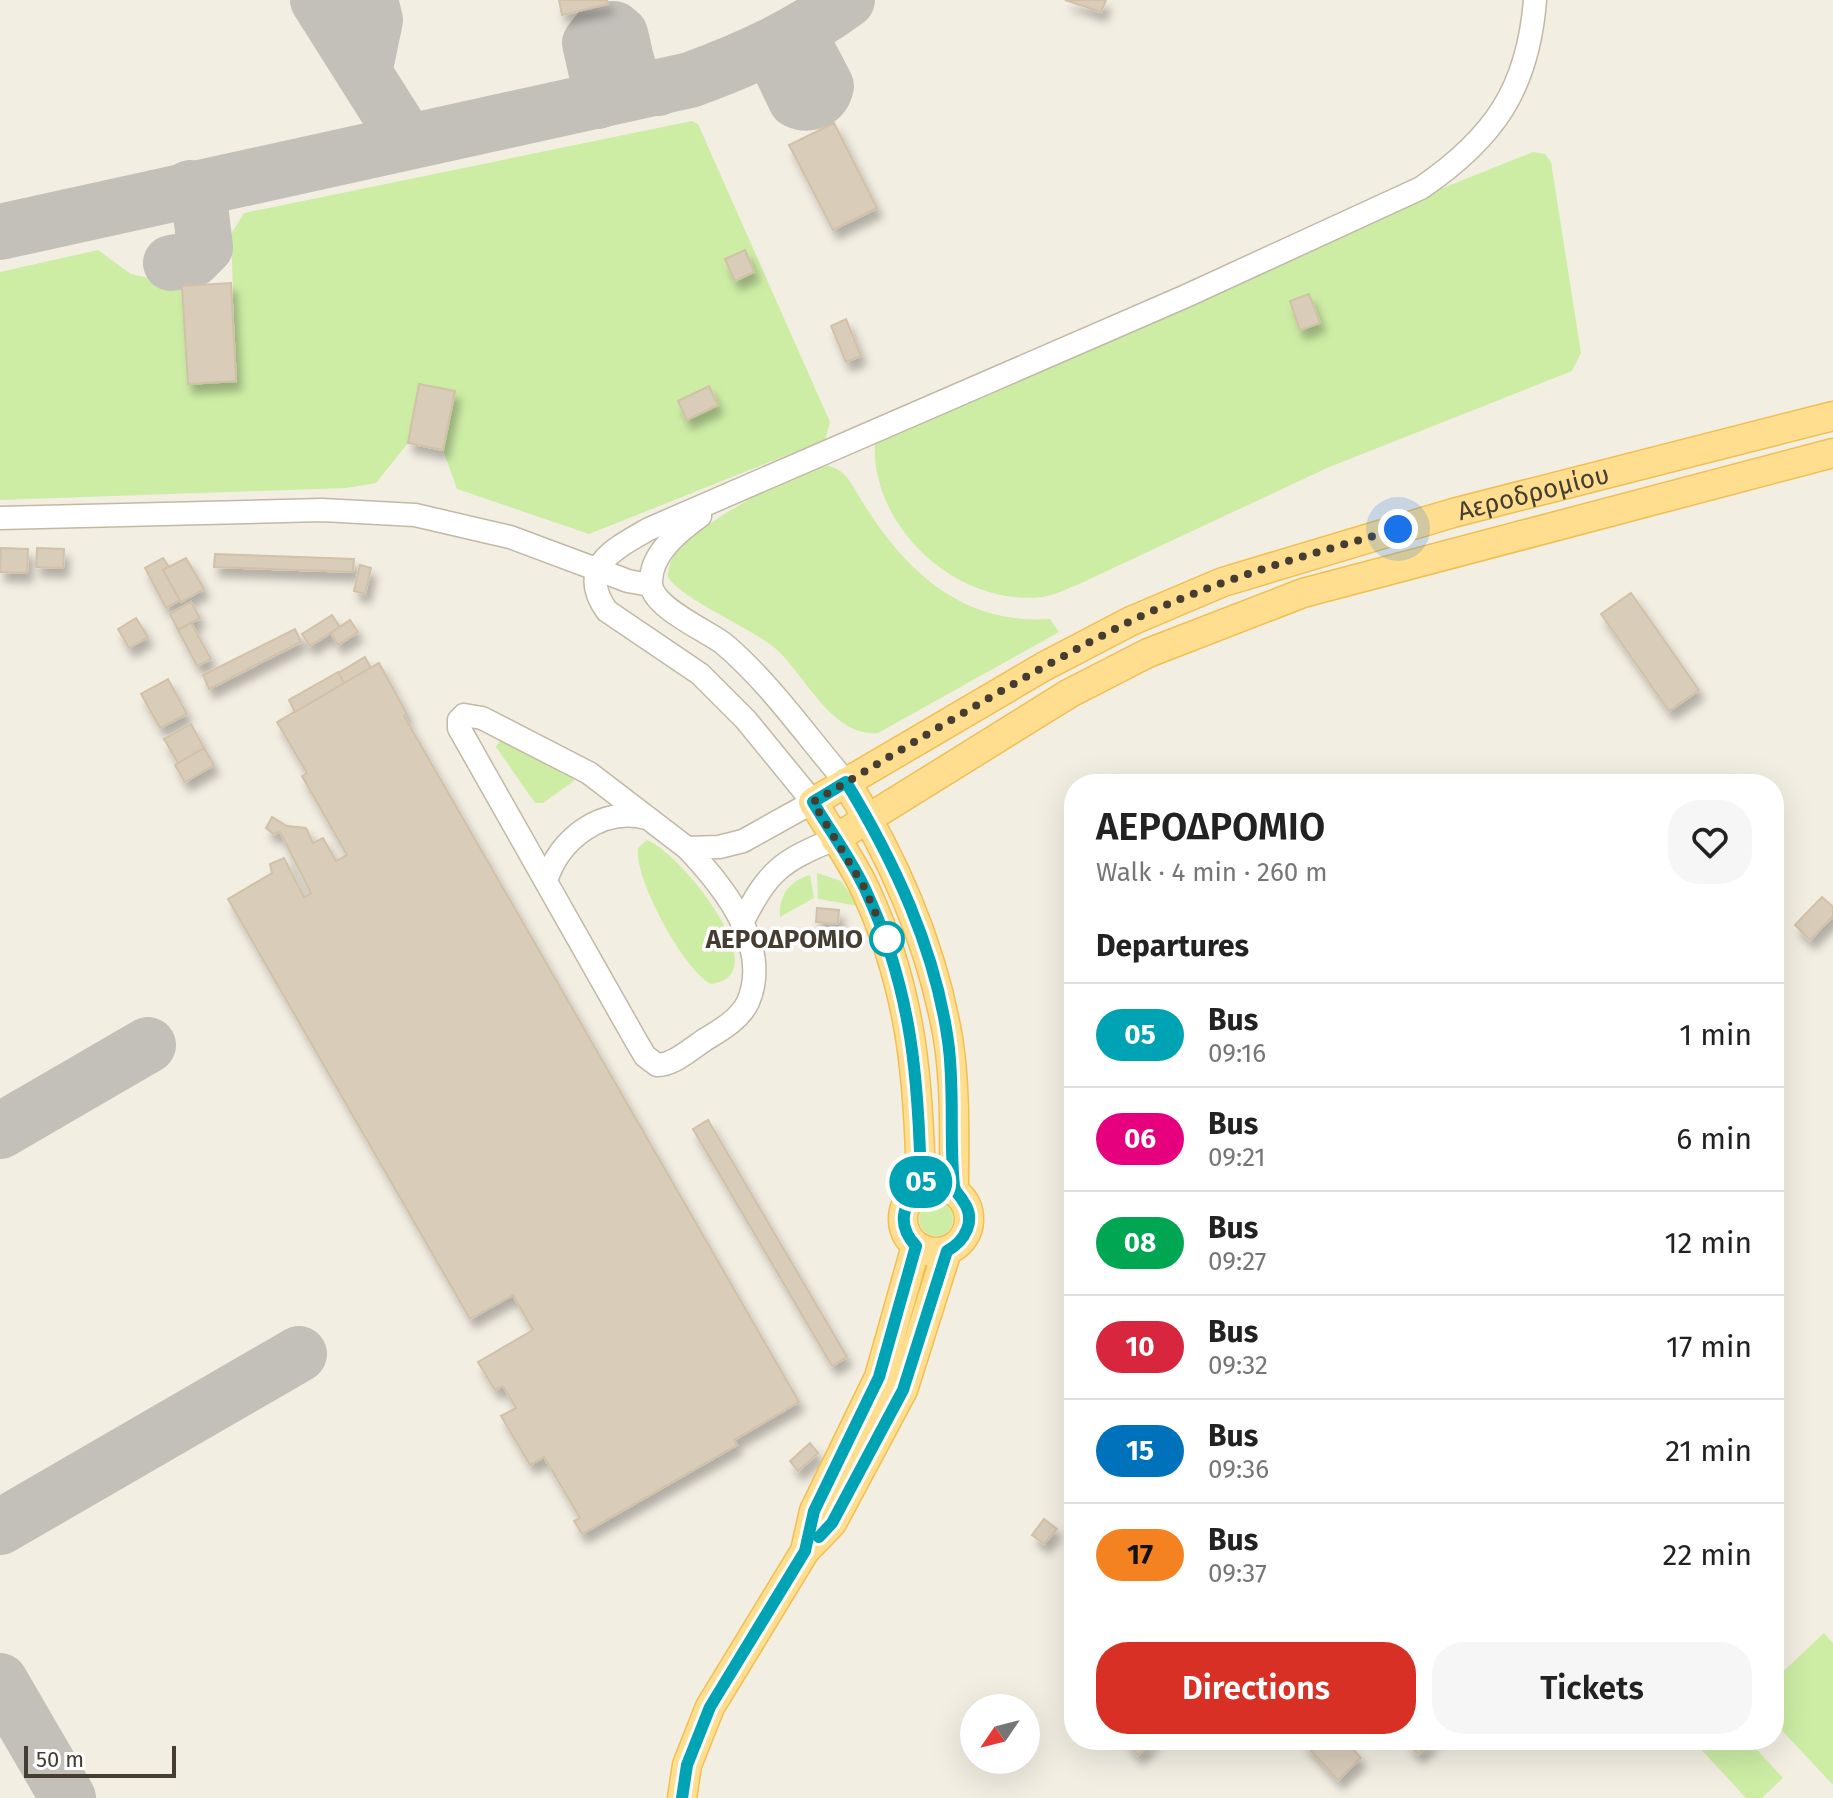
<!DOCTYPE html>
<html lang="en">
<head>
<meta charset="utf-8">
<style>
	:root { --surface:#fff; --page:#f6f6f6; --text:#222; --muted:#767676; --line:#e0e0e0; --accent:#d93025 }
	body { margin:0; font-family:"Fira Sans",sans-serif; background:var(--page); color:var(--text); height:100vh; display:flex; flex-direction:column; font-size:30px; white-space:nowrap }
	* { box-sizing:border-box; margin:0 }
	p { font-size:26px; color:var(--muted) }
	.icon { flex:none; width:44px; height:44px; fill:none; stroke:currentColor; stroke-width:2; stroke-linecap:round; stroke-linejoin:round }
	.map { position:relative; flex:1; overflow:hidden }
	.details { position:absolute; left:1064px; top:774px; width:720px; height:976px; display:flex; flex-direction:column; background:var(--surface); border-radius:32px; box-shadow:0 8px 32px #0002 }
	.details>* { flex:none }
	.badge { padding:0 16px; border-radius:26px; font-size:28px; line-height:52px }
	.needle { width:52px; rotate:235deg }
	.buttons { position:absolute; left:960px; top:1694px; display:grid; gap:16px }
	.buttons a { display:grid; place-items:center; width:80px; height:80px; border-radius:50%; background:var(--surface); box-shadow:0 8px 32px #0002; font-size:40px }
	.scale { position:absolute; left:24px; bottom:20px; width:152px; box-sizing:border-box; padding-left:8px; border:4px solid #453d32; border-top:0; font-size:22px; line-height:28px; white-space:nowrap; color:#453d32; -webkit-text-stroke:6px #fff; paint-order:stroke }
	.you { position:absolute; width:40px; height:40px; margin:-20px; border:6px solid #fff; border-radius:50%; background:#1a73e8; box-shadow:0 0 0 12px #1a73e833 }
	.map>.badge { position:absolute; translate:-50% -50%; box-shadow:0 0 0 4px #fff }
	h2 { padding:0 32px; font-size:30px; line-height:72px }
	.round { display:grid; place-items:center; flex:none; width:84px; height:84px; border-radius:32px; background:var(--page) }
	.head { display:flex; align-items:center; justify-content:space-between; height:136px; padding:0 32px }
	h1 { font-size:38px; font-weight:600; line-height:60px }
	.cta { display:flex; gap:16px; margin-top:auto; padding:16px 32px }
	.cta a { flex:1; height:92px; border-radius:32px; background:var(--accent); color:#fff; font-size:32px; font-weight:600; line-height:92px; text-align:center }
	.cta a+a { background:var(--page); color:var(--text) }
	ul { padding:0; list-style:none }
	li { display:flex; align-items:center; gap:24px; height:104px; padding:0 32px; border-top:2px solid var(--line) }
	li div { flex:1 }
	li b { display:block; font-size:30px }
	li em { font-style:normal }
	li .badge { min-width:88px; font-weight:700; text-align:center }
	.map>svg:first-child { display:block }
</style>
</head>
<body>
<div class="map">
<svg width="1833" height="1798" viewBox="0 0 1833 1798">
	<defs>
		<filter id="shadow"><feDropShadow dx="5" dy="9" stdDeviation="4" flood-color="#0004"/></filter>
	</defs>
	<rect width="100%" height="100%" fill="#f3eee2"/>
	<g fill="#cdeda5">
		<path d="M692 121 698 124 830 422 825 440 589 534 457 489 443 450 455 391 419 385 408 443 376 483 346 488 0 500V272L98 250 131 274 182 286 188 383 236 381 231 234 244 213Z"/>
		<path d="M1533 152 1545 154 1551 162 1581 353 1572 371 1327 468 1077 585C1066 589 1054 596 1042 597 957 607 869 526 875 441L1252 276 1438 190Z"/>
		<path d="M829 466C848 470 855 491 865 506 908 574 965 625 1050 619L1059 632 878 733C832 737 806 676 776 649 753 629 678 597 668 577 668 569 670 561 675 554 693 527 797 468 829 466Z"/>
		<path d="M501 739 574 777V781L543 803H535L496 747Z"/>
		<path d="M647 840C680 852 780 976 711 984 684 972 633 876 638 848Z"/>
		<path d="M817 873 841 881 859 906 818 899Z"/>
		<path d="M810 875 814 898 780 917C778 896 790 880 810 875Z"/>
		<circle cx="936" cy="1219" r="17"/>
		<path d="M1824 1633 1833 1643V1785L1774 1722V1680Z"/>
		<path d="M1704 1740H1748L1783 1778 1762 1798H1746L1698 1746Z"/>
	</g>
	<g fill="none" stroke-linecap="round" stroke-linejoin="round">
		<g stroke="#c3c0ba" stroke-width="56">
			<path d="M318 0 400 130 397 144"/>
			<path d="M765 51 776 58 796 100C809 106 823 101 826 86L804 44 806 30"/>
			<path d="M364 73 375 20 370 0"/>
			<path d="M598 101 600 87 590 43 600 30 614 29 620 34C628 62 625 85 658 88"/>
			<path d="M0 232 690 80C748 59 798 36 847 0"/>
			<path d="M171 263 193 259 205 247 200 206 190 188"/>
			<path d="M0 1131 148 1045"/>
			<path d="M0 1527 299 1354"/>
			<path d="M0 1681 68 1798"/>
		</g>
	</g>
	<g fill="#d9ccb9" stroke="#d1c1a8" stroke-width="2" filter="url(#shadow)">
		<path d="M559 0H607L608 4 562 15Z"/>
		<path d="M1065 0H1106L1101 12Z"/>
		<path d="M834 123 877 208 833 230 789 145Z"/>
		<path d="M745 250 754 272 735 281 725 259Z"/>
		<path d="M231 283 236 381 188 384 182 286Z"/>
		<path d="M1309 294 1320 323 1300 330 1290 301Z"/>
		<path d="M846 319 861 356 846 362 831 326Z"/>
		<path d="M419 384 455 391 443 450 408 443Z"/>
		<path d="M709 386 718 405 687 420 678 401Z"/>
		<path d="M1 548 28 549 27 573 0 572Z"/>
		<path d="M37 548 64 549 63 568 36 567Z"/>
		<path d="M215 554 354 559 353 572 214 567Z"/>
		<path d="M163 558 169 567 163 570 180 600 166 608 145 568Z"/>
		<path d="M186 558 204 589 181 602 163 570Z"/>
		<path d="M360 565 371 568 365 594 354 591Z"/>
		<path d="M1631 593 1699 690 1669 711 1601 614Z"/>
		<path d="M191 602 200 618 178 630 170 614Z"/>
		<path d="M332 615 340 627 310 646 302 634Z"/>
		<path d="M136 618 148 637 129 648 118 629Z"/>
		<path d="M350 620 358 632 338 645 331 633Z"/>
		<path d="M191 623 211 659 197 666 178 630Z"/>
		<path d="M295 629 301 642 209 689 203 675Z"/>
		<path d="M365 657 371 668 344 683 338 673Z"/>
		<path d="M379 663 407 714 404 716 799 1402 734 1440 737 1445 582 1534 574 1521 580 1518 544 1457 530 1465 501 1416 516 1408 503 1386 495 1390 478 1362 533 1330 513 1295 470 1319 228 899 272 873 270 864 284 858 304 897 311 893 280 832 273 834 266 828 272 817 287 826 306 828 313 843 323 838 336 861 347 855 302 776 307 773 277 722Z"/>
		<path d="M338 672 344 683 295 712 289 700Z"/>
		<path d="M168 679 187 714 160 728 141 694Z"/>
		<path d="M191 724 204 748 178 763 164 739Z"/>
		<path d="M204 748 214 765 185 782 175 765Z"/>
		<path d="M1822 897 1833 907V916L1810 940 1795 925Z"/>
		<path d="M817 908 839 910 838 924 816 922Z"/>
		<path d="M708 1120 847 1357 832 1366 693 1129Z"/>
		<path d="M810 1443 818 1453 798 1471 790 1461Z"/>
		<path d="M1044 1519 1057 1529 1044 1544 1032 1535Z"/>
		<path d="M1124 1740H1155L1138 1755Z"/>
		<path d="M1301 1740H1344L1361 1758 1338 1780Z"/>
		<path d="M1405 1740H1434L1418 1754Z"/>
	</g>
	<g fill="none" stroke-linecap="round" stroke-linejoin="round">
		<defs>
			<g id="minor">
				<path d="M700 516C679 531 650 554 651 583 651 607 706 630 724 644 770 683 807 737 846 782"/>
				<path d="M0 518 322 510 415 515 510 537 628 581 650 585"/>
				<path d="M687 848C723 886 772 946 748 1002 740 1019 721 1030 706 1039 692 1048 674 1065 657 1065L645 1056 635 1039 459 728V720L464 715 482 718 589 773 687 848 719 847 743 841 813 802 746 720 700 674 607 611C576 567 614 549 649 529L1186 296 1421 188C1494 138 1528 89 1535 0"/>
				<path d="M546 881C559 839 602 806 647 818"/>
				<path d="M742 923C768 871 781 861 835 839"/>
			</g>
			<g id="major">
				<path d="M846 782C895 861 932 946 948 1038 956 1088 954 1140 954 1191"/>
				<path d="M835 839 1070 693 1148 653 1303 593 1833 453"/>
				<circle cx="936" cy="1219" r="33"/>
				<path id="s1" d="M921 1189C919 1081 912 991 866 891 852 860 830 831 813 802L1043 667 1131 621 1223 582 1453 513 1833 416"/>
				<path d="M805 1551 814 1511 879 1377 916 1246"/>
				<path d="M682 1798 687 1765 710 1707 805 1551 832 1523 903 1390 947 1251"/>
			</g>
		</defs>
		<use href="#minor" stroke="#c2b8a6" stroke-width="25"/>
		<use href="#major" stroke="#f0bf52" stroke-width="31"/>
		<use href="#minor" stroke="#fff" stroke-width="22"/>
		<use href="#major" stroke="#ffde8f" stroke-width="28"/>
	</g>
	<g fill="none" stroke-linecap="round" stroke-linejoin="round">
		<defs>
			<path id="line" d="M682 1798 687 1765 710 1707 805 1551 814 1511 879 1377 916 1246C898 1227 900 1205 921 1189 919 1081 912 990 866 891 852 860 830 831 813 802L846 782C894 861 935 948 948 1041 955 1089 949 1138 954 1186 955 1193 960 1195 963 1201 977 1220 965 1241 947 1251L903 1390 832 1523 819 1537"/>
		</defs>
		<use href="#line" stroke="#fff" stroke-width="18"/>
		<use href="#line" stroke="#00a3b4" stroke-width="12"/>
		<path stroke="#453d32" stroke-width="8" stroke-dasharray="0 14.4" d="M887 939 864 887 813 802C917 741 1021 676 1129 622 1215 580 1307 555 1398 529"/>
	</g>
	<circle fill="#fff" stroke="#00a3b4" stroke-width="4" cx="887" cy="939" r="16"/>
	<g text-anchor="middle" stroke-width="7" stroke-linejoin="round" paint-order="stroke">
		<g font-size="26" fill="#453d32" stroke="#fff">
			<text dy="9" stroke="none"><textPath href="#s1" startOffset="1198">Αεροδρομίου</textPath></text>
		</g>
		<g font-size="26" font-weight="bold" fill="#453d32" stroke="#fff" text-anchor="end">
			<text x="863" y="948">ΑΕΡΟΔΡΟΜΙΟ</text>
		</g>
	</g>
</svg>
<div class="buttons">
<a><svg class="needle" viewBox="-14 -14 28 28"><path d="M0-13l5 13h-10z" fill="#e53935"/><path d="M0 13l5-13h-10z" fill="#767676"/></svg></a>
</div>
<div class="scale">50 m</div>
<div class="you" style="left:1398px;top:529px"></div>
<b class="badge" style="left:921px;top:1182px;background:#00a3b4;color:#fff">05</b>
<section class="details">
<div class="head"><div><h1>ΑΕΡΟΔΡΟΜΙΟ</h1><p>Walk · 4 min · 260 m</p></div><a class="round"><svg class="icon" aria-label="heart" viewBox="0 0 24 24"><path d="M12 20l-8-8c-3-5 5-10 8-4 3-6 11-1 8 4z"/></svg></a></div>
<h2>Departures</h2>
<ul>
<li><span class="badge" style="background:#00a3b4;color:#fff">05</span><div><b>Bus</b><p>09:16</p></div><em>1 min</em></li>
<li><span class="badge" style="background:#e6007e;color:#fff">06</span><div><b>Bus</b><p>09:21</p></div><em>6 min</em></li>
<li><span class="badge" style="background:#00a651;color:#fff">08</span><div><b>Bus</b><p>09:27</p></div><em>12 min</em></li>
<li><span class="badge" style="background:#d7263d;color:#fff">10</span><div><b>Bus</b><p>09:32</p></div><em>17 min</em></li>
<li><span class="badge" style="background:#0072bc;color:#fff">15</span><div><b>Bus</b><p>09:36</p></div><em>21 min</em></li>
<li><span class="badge" style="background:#f58220;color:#111">17</span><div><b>Bus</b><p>09:37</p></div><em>22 min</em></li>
</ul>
<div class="cta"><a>Directions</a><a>Tickets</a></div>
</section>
</div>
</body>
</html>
